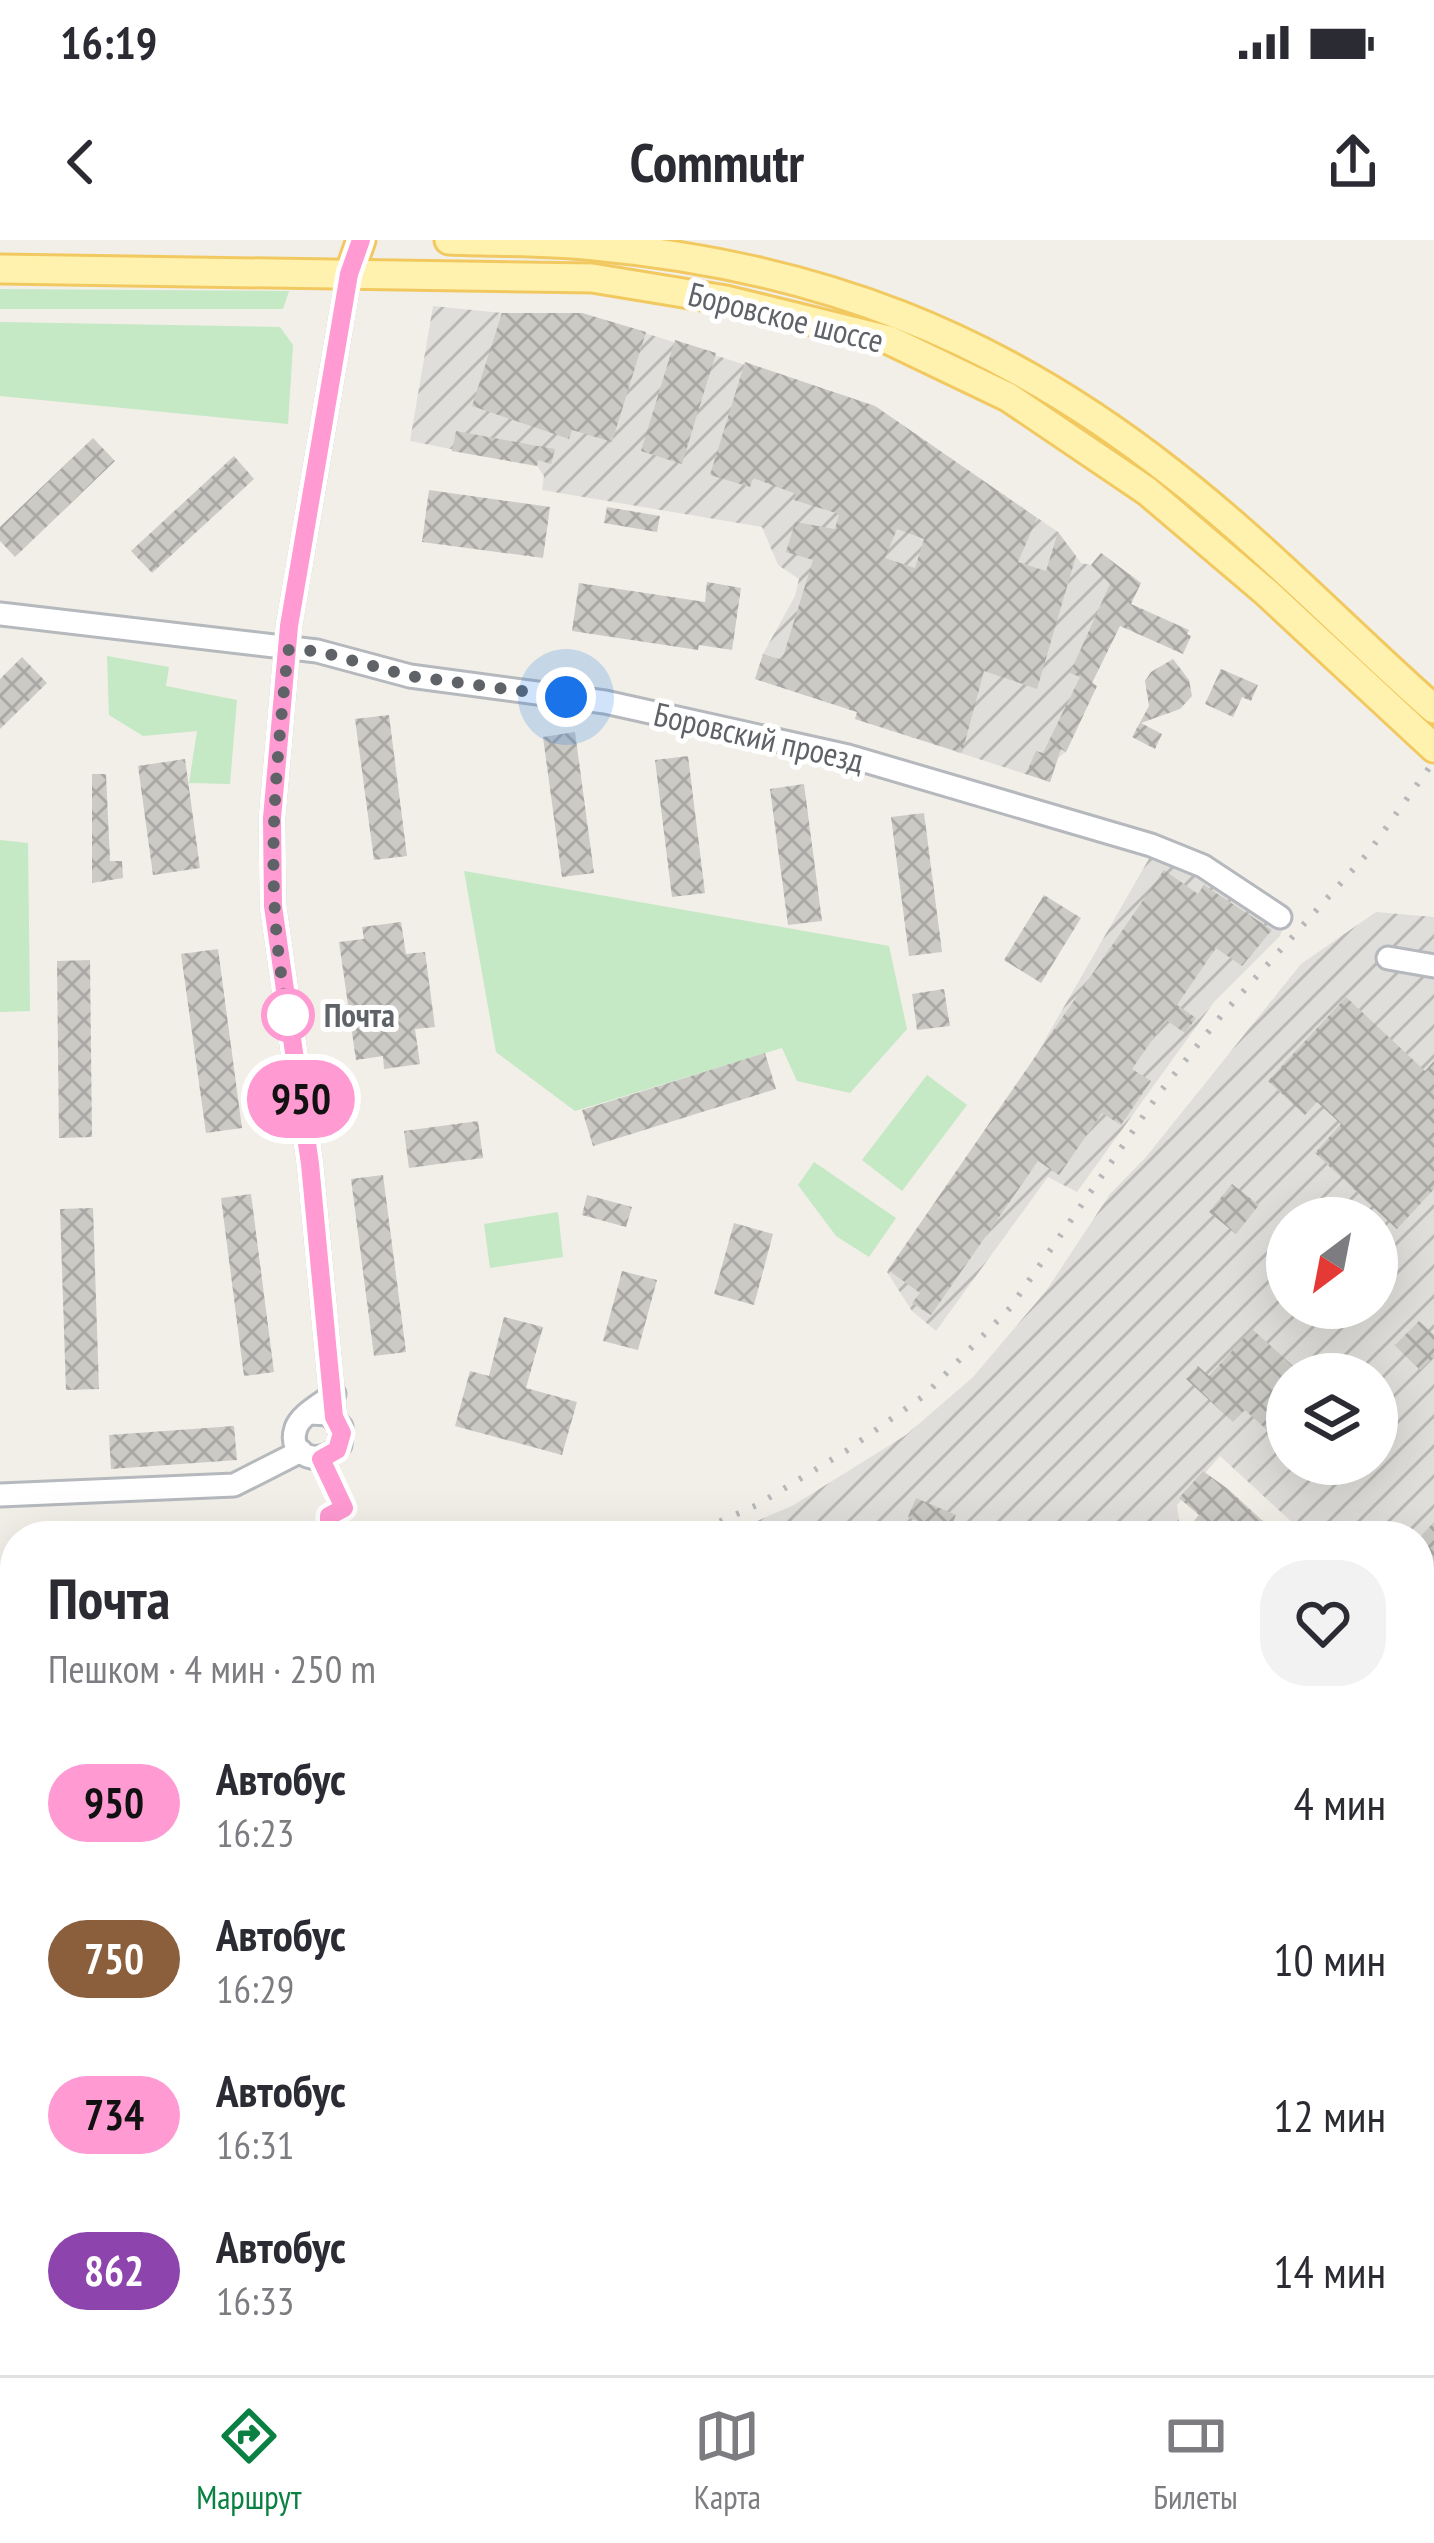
<!DOCTYPE html>
<html lang="ru">
<head>
<meta charset="utf-8">
<style>
	:root { --surface:#fff; --page:#f2f2f3; --text:#2b2b33; --muted:#7c7c81; --line:#e1e1e2; --accent:#0b8043 }
	body { margin:0; font-family:"PT Sans Narrow",sans-serif; background:var(--page); color:var(--text); height:100vh; display:flex; flex-direction:column; font-size:45px; white-space:nowrap }
	* { box-sizing:border-box; margin:0 }
	p { font-size:39px; color:var(--muted) }
	.icon { flex:none; width:66px; height:66px; fill:none; stroke:currentColor; stroke-width:2; stroke-linecap:round; stroke-linejoin:round }
	.map { position:relative; flex:1; overflow:hidden }
	.panel { position:absolute; left:0px; top:1281px; width:1434px; height:855px; display:flex; flex-direction:column; background:var(--surface); border-radius:48px 48px 0 0; box-shadow:0 12px 48px #0002 }
	.panel>* { flex:none }
	.badge { padding:0 24px; border-radius:39px; font-size:42px; line-height:78px }
	.needle { width:78px; rotate:212deg }
	.controls { position:absolute; left:1266px; top:957px; display:grid; gap:24px }
	.controls a { display:grid; place-items:center; width:132px; height:132px; border-radius:50%; background:var(--surface); box-shadow:0 12px 48px #0002; font-size:60px }
	.you { position:absolute; width:60px; height:60px; margin:-30px; border:9px solid #fff; border-radius:50%; background:#1a73e8; box-shadow:0 0 0 18px #1a73e833 }
	.map>.badge { position:absolute; translate:-50% -50%; box-shadow:0 0 0 6px #fff }
	.round { display:grid; place-items:center; flex:none; width:126px; height:126px; border-radius:48px; background:var(--page) }
	.head { display:flex; align-items:center; justify-content:space-between; height:204px; padding:0 48px }
	h1 { font-size:57px; font-weight:700; line-height:90px }
	ul { padding:0; list-style:none }
	li { display:flex; align-items:center; gap:36px; height:156px; padding:0 48px }
	li div { flex:1 }
	li b { display:block; font-size:45px }
	li em { font-style:normal }
	li .badge { min-width:132px; font-weight:700; text-align:center }
	.status { display:flex; justify-content:space-between; align-items:center; height:84px; padding:0 60px; background:var(--surface); direction:ltr }
	.status svg { height:33px; fill:currentColor }
	header { display:flex; justify-content:space-between; align-items:center; height:156px; padding:0 48px; background:var(--surface); font-size:54px; font-weight:700 }
	.menu { display:flex; justify-content:space-around; align-items:center; height:168px; border-top:3px solid var(--line); background:var(--surface); font-size:33px; color:var(--muted) }
	.menu a { display:grid; justify-items:center; gap:6px }
	.menu .on { color:var(--accent) }
	.map>svg:first-child { display:block }
</style>
</head>
<body>
<div class="status"><b>16:19</b><svg viewBox="0 0 49 12"><path d="M0 12V9h3v3zM5 12V6h3v6zM10 12V3h3v9zM15 12V0h3v12zM26 1h20v11H26zM47 4h2v5h-2z"/></svg></div>
<header><svg class="icon" aria-label="back" viewBox="0 0 24 24"><path d="M15 5l-7 7 7 7"/></svg>Commutr<svg class="icon" aria-label="share" viewBox="0 0 24 24"><path d="M12 15V3M7 8l5-5 5 5M5 13v7h14v-7"/></svg></header>
<div class="map">
<svg width="1434" height="2135" viewBox="0 0 1434 2135">
	<defs>
		<pattern id="industrial-furrows" width="10" height="10" patternUnits="userSpaceOnUse" patternTransform="scale(3)"><rect width="10" height="10" fill="#e0deda"/><path d="M-1 1l2-2M0 10L10 0M9 11l2-2" fill="none" stroke="#b9b8b5"/></pattern>
		<pattern id="building-cross-hatch" width="8" height="8" patternUnits="userSpaceOnUse" patternTransform="scale(3)"><rect width="8" height="8" fill="#cccac5"/><path d="M0 0l8 8M0 8l8-8" fill="none" stroke="#a9a8a4"/></pattern>
	</defs>
	<rect width="100%" height="100%" fill="#f1efe8"/>
	<g fill="url(#industrial-furrows)" fill-rule="evenodd">
		<path d="M433 66 502 73H582L875 166 1058 292 1081 323 1091 325 1101 313 1141 343 1092 442 1097 446 1066 512 1058 518 1050 542 855 479 857 472 755 439 763 414 795 356 799 339 778 325 762 287 542 250 544 236 537 226 410 201Z"/>
		<path d="M1150 617 1288 670 1280 696 1214 762 1077 952 1048 937 936 1091 912 1071 887 1032 1003 873Z"/>
		<path d="M1376 672 1434 677V1409L1419 1398V1296H1307L1220 1216 1177 1265 1181 1296H722L792 1266 906 1195 973 1137 1046 1051 1110 954 1146 917 1301 724ZM1287 978H1377V1068H1287ZM1287 1134H1377V1224H1287Z"/>
		<path d="M1419 2099 1434 2109V2135H1024L1004 2121H1419Z"/>
	</g>
	<g fill="#c5e8c5">
		<path d="M0 49 289 51 283 69H0Z"/>
		<path d="M0 82 280 87 293 105 288 184 0 156Z"/>
		<path d="M107 416 169 427 166 446 237 460 230 544 189 543 197 491 143 496 109 475Z"/>
		<path d="M0 600 28 603 30 771 0 772Z"/>
		<path d="M464 631 889 706 907 789 850 853 797 841 782 808 575 871 496 812Z"/>
		<path d="M927 835 967 865 902 951 862 920Z"/>
		<path d="M814 922 896 978 869 1017 836 996 798 945Z"/>
		<path d="M558 972 563 1017 490 1028 484 984Z"/>
		<path d="M0 2053 15 2058V2121H509L511 2135H0Z"/>
	</g>
	<g fill="url(#building-cross-hatch)" fill-rule="evenodd">
		<path d="M502 73H582L646 92 612 202 572 190 569 199 472 166Z"/>
		<path d="M675 100 716 113 682 224 641 211Z"/>
		<path d="M745 122 875 166 1037 278 1018 322 1046 331 1058 292 1076 316 1037 449 984 431 962 513 855 479 857 472 755 439 763 414 782 420 813 320 786 312 795 282 835 289 839 274 794 260 796 254 753 238 750 247 710 235ZM897 289 924 299 915 328 885 318Z"/>
		<path d="M456 191 532 205 555 209 551 224 538 220 537 226 452 211Z"/>
		<path d="M93 198 115 221 15 317 0 301V287Z"/>
		<path d="M234 216 254 239 152 333 131 311Z"/>
		<path d="M429 250 550 267 543 318 422 302Z"/>
		<path d="M607 267 660 276 657 292 604 283Z"/>
		<path d="M1101 313 1141 343 1131 364 1189 390 1187 394 1191 396 1183 414 1120 386 1092 443 1097 446 1066 512 1061 509 1050 542 1026 534 1036 511 1043 513 1080 437 1070 433 1110 344 1091 325Z"/>
		<path d="M707 342 741 348 732 410 699 405 698 410 572 391 579 343 705 362Z"/>
		<path d="M22 417 47 443 0 489V439Z"/>
		<path d="M1173 419 1189 440 1192 456 1180 469 1141 483 1162 494 1155 509 1132 497 1149 466 1145 441 1151 432Z"/>
		<path d="M1221 429 1258 445 1251 461 1242 457 1233 477 1205 464Z"/>
		<path d="M389 475 407 616 374 620 355 479Z"/>
		<path d="M575 492 594 633 562 637 543 497Z"/>
		<path d="M688 516 705 653 672 657 655 520Z"/>
		<path d="M185 519 200 628 153 635 138 526Z"/>
		<path d="M92 534H106L110 621H122L123 638 92 643Z"/>
		<path d="M804 544 822 681 788 685 770 549Z"/>
		<path d="M924 573 942 712 909 716 891 577Z"/>
		<path d="M1164 630 1198 654 1204 645 1272 690 1242 726 1216 708 1177 765 1196 778 1185 793 1166 780 1132 829 1151 841 1121 885 1102 873 1059 935 1038 921 931 1075 912 1063 920 1053 888 1030Z"/>
		<path d="M1044 655 1081 678 1041 743 1004 720Z"/>
		<path d="M401 682 406 714 425 712 435 787 415 789 420 824 384 829 383 816 356 820 339 702 364 699 362 687Z"/>
		<path d="M218 709 242 888 206 893 181 714Z"/>
		<path d="M90 720 92 897 59 898 57 721Z"/>
		<path d="M944 749 950 786 917 790 912 754Z"/>
		<path d="M1346 757 1425 831 1434 821V949L1397 989 1315 913 1341 884 1317 862 1305 875 1268 841Z"/>
		<path d="M765 813 776 849 593 906 582 870Z"/>
		<path d="M478 881 483 918 409 928 404 891Z"/>
		<path d="M383 935 406 1112 374 1116 351 939Z"/>
		<path d="M1232 944 1259 965 1236 994 1209 972Z"/>
		<path d="M251 954 274 1132 244 1136 221 958Z"/>
		<path d="M587 955 632 967 626 987 582 975Z"/>
		<path d="M93 968 99 1149 66 1150 60 969Z"/>
		<path d="M734 983 773 994 754 1065 714 1054Z"/>
		<path d="M622 1031 657 1040 638 1110 603 1101Z"/>
		<path d="M504 1077 543 1087 526 1148 577 1162 562 1215 455 1186 470 1131 489 1136Z"/>
		<path d="M1419 1081 1434 1095V1117L1420 1130 1395 1105Z"/>
		<path d="M1252 1089 1302 1134H1287V1170L1268 1191 1245 1170 1233 1182 1186 1139 1198 1126 1209 1136Z"/>
		<path d="M234 1186 237 1220 111 1229 109 1195Z"/>
		<path d="M1203 1231 1228 1249 1279 1296H1181L1199 1275 1179 1258Z"/>
		<path d="M916 1258 956 1275 948 1294 908 1277Z"/>
		<path d="M1434 1282V1343L1419 1360V1298Z"/>
	</g>
	<g fill="none" stroke-linecap="round" stroke-linejoin="round">
		<defs>
			<g id="minor">
				<path d="M0 374 317 411 410 436 605 462 848 516 1151 605 1203 626 1280 677"/>
				<path d="M1388 718 1434 726"/>
				<path d="M311 1173 329 1174 341 1187 340 1205C322 1228 286 1217 296 1188 301 1174 323 1163 334 1154"/>
				<path d="M334 1177 310 924 273 666 272 578 289 386 349 34"/>
				<path d="M0 1255 234 1245 301 1211"/>
				<path d="M1419 1549 1434 1559"/>
			</g>
			<g id="major">
				<path d="M449 0C498 2 547 1 595 6 815 26 996 95 1170 232 1263 304 1346 391 1434 469"/>
				<path d="M0 29 592 38 726 60 889 100 1008 157 1147 251 1266 352 1434 508"/>
				<path d="M349 34 361 0"/>
			</g>
		</defs>
		<use href="#minor" stroke="#b5b8bc" stroke-width="27"/>
		<use href="#major" stroke="#f2c960" stroke-width="33"/>
		<use href="#minor" stroke="#fff" stroke-width="21"/>
		<use href="#major" stroke="#fff2af" stroke-width="27"/>
		<g stroke="#b6b7b8" stroke-width="6" stroke-dasharray="3 15" stroke-linecap="butt">
			<path d="M687 1296 757 1265 846 1211 925 1155 1010 1068 1160 852 1221 776 1368 613 1434 521"/>
			<path d="M0 1348 15 1347"/>
			<path d="M0 1396H15"/>
			<path d="M0 1439H15"/>
			<path d="M1419 1785 1434 1796"/>
			<path d="M1419 1841 1434 1853"/>
			<path d="M0 1943 15 1945"/>
			<path d="M1419 2012 1434 2017"/>
			<path d="M922 2121 947 2135"/>
			<path d="M951 2121 973 2135"/>
		</g>
	</g>
	<g fill="none" stroke-linecap="round" stroke-linejoin="round">
		<defs>
			<path id="line" d="M329 1296V1276L344 1268 321 1219 337 1210 342 1193 334 1177 310 924 273 666 272 578 289 386 349 34 361 0"/>
		</defs>
		<use href="#line" stroke="#fff" stroke-width="27"/>
		<use href="#line" stroke="#ff9ad2" stroke-width="18"/>
		<path stroke="#5f6368" stroke-width="12" stroke-dasharray="0 21.6" d="M288 775C263 648 275 538 288 410L317 411 410 436 566 457"/>
	</g>
	<circle fill="#fff" stroke="#ff9ad2" stroke-width="6" cx="288" cy="775" r="24"/>
	<g text-anchor="middle" stroke-width="10" stroke-linejoin="round" paint-order="stroke">
		<g font-size="33" fill="#5f6368" stroke="#fff">
			<text transform="translate(786 77) rotate(14)" y="12">Боровское шоссе</text>
			<text transform="translate(759 497) rotate(13)" y="12">Боровский проезд</text>
		</g>
		<g font-size="33" font-weight="bold" fill="#5f6368" stroke="#fff" text-anchor="start">
			<text x="324" y="787">Почта</text>
		</g>
	</g>
</svg>
<div class="controls">
<a><svg class="needle" viewBox="-14 -14 28 28"><path d="M0-13l5 13h-10z" fill="#e53935"/><path d="M0 13l5-13h-10z" fill="#7c7c81"/></svg></a>
<a><svg class="icon" aria-label="layers" viewBox="0 0 24 24"><path d="M12 4l9 5-9 5-9-5zM3 14l9 5 9-5"/></svg></a>
</div>
<div class="you" style="left:566px;top:457px"></div>
<b class="badge" style="left:301px;top:859px;background:#ff9ad2;color:#111">950</b>
<section class="panel">
<div class="head"><div><h1>Почта</h1><p>Пешком · 4 мин · 250 m</p></div><a class="round"><svg class="icon" aria-label="heart" viewBox="0 0 24 24"><path d="M12 20l-8-8c-3-5 5-10 8-4 3-6 11-1 8 4z"/></svg></a></div>
<ul>
<li><span class="badge" style="background:#ff9ad2;color:#111">950</span><div><b>Автобус</b><p>16:23</p></div><em>4 мин</em></li>
<li><span class="badge" style="background:#8b5e3c;color:#fff">750</span><div><b>Автобус</b><p>16:29</p></div><em>10 мин</em></li>
<li><span class="badge" style="background:#ff9ad2;color:#111">734</span><div><b>Автобус</b><p>16:31</p></div><em>12 мин</em></li>
<li><span class="badge" style="background:#8e44ad;color:#fff">862</span><div><b>Автобус</b><p>16:33</p></div><em>14 мин</em></li>
</ul>
</section>
</div>
<nav class="menu">
<a class="on"><svg class="icon" aria-label="directions" viewBox="0 0 24 24"><path d="M12 3l9 9-9 9-9-9zM9 14v-3h6M13 9l2 2-2 2"/></svg>Маршрут</a>
<a><svg class="icon" aria-label="map" viewBox="0 0 24 24"><path d="M3 6l6-2 6 2 6-2v14l-6 2-6-2-6 2zM9 4v14M15 6v14"/></svg>Карта</a>
<a><svg class="icon" aria-label="tickets" viewBox="0 0 24 24"><path d="M3 7h18v10H3zM15 7v10"/></svg>Билеты</a>
</nav>
</body>
</html>
